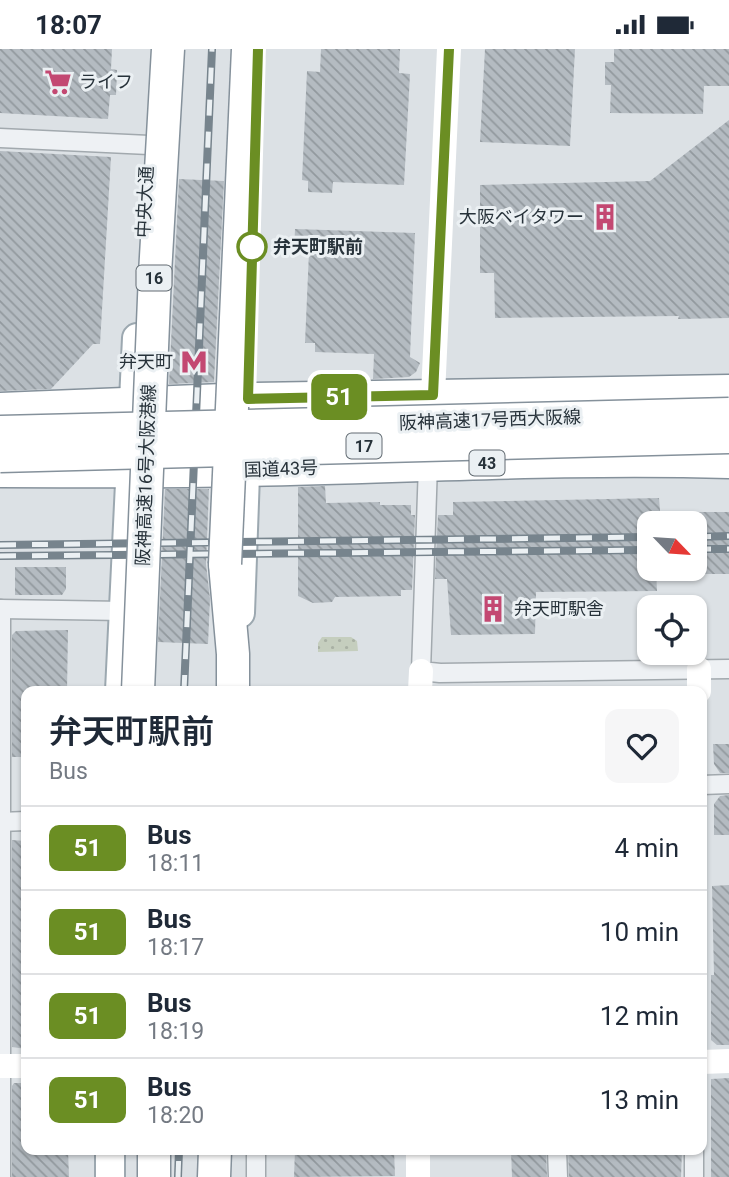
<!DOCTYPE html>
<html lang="en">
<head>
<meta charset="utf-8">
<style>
	:root { --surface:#fff; --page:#f6f6f7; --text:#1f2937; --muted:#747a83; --line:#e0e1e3 }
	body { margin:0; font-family:Roboto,"Noto Sans JP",sans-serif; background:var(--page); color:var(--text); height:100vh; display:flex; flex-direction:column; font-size:26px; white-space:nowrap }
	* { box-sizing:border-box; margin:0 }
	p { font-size:23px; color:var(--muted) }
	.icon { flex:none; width:38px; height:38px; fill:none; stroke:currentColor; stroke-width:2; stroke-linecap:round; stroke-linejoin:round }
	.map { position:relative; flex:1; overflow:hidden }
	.panel { position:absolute; left:21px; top:637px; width:686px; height:469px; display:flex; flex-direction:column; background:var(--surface); border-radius:14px; box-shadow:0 2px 5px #0004 }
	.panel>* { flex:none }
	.badge { padding:0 14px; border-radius:10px; font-size:24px; line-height:46px }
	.needle { width:46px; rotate:115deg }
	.fabs { position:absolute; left:637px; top:462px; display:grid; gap:14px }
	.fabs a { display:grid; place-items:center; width:70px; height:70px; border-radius:14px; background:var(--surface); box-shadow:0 2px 5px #0004; font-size:35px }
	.map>.badge { position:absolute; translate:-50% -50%; box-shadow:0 0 0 4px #fff }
	.round { display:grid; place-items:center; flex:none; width:74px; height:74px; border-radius:14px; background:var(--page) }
	.head { display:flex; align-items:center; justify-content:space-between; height:119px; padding:0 28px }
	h1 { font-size:33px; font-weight:600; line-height:52px }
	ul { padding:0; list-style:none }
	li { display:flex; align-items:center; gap:21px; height:84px; padding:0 28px; border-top:2px solid var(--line) }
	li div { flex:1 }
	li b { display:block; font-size:26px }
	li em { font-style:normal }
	li .badge { min-width:77px; font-weight:700; text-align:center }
	.status { display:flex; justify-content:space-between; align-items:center; height:49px; padding:0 35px; background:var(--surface); direction:ltr }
	.status svg { height:19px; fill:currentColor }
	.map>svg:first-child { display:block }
</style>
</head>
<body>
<div class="status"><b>18:07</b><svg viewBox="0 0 49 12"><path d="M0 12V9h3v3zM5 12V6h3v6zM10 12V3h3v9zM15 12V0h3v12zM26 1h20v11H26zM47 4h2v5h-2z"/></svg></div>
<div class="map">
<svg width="729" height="1128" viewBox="0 0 729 1128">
	<defs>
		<pattern id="grass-dots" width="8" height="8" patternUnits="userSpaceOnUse" patternTransform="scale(1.75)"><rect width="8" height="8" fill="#c5cebe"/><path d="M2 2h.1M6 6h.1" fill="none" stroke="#a9b1a4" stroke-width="1.8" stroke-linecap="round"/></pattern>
		<pattern id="building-back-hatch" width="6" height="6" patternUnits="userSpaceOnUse" patternTransform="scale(1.75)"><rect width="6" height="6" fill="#b4bbc1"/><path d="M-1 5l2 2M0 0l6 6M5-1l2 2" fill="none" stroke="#92999e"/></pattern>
	</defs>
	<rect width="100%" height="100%" fill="#dce1e5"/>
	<path fill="url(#grass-dots)" d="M322 588H351L357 592 358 602 318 603V594Z"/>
	<g fill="url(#building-back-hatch)">
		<path d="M0 0H112L111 20 117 21 116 46H110L108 70 0 64Z"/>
		<path d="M321 0H400L399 24 410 25 404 136 333 133 332 144 308 143V132L302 131 307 22 320 23Z"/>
		<path d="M485 0H575L570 97 480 93Z"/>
		<path d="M614 0H729V37H704L703 65 610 64 611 36H605V13H614Z"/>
		<path d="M729 71V269L678 270 679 267 495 269 494 224H480V136L650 132Z"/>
		<path d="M0 102 111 108 100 295H93L51 340 0 342Z"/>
		<path d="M179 130 224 132 214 333 169 335Z"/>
		<path d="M295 180 415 184 410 308 420 314 416 323 409 328 373 330 374 305 315 303V294H305L309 203H294Z"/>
		<path d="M325 437 326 454 380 453V456H411V466H415L412 541H401V547L335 548 332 553 313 554 298 547V438Z"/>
		<path d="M165 440H209L206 515 210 550 208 595 158 593Z"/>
		<path d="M659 449 661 474H649V520H656L657 542 536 543 535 585 451 586 447 530H435L438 466H453V453Z"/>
		<rect x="695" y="463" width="34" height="62"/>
		<path d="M15 518H66V540L62 546H15Z"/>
		<path d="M68 581 67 642H26V708H12V586L16 582Z"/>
		<path d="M713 695H729V724H720L714 715Z"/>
		<path d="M729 746V786H714V755L720 747Z"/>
		<path d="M12 791 26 792V1000L12 998Z"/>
		<path d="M729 836V996H717L711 991V926H714L712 837Z"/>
		<path d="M729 1029V1128H711V1030Z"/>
		<path d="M14 1034H26V1101H68L69 1128H12V1037Z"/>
		<path d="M295 1101H394L395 1127 294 1128Z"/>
		<path d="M511 1101H546L547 1128H512Z"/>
		<path d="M568 1101H682L681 1128H569Z"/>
	</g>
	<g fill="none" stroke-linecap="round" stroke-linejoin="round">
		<defs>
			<g id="street">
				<path d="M0 89 149 96"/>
				<path d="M428 415 421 622 440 624 729 620"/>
				<path d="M0 560 123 562"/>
				<path d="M1 560V1128"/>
				<path d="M702 736 729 735"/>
				<path d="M0 773 26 772"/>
				<path d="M557 1101 558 1128"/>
				<path d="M694 1101V1128"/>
				<path d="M256 1128V1101"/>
			</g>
			<g id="primary">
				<path d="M240 564 246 398"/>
				<path d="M120 642 137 289"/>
				<path d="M110 1128V1101"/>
			</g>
			<g id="highway">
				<path d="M0 360 248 350 729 342"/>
				<path d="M0 422C82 422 163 423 245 421 406 418 568 408 729 413"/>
				<path d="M225 515 233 605V642"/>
				<path d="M154 1128V1101"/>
				<path d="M214 1128 215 1101"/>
			</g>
		</defs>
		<use href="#street" stroke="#a2a9ae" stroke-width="21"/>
		<use href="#primary" stroke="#9ca8b0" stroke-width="32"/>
		<use href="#highway" stroke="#85919b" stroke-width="35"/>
		<use href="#street" stroke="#eef1f4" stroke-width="18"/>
		<g stroke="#fff" stroke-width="24">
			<path d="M433 346 449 0"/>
			<path d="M420 642 421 622"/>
			<path d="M699 642V620"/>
			<path d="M702 1013 729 1012"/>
			<path d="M0 1017H26"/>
			<path d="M418 1128V1101"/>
		</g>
		<use href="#primary" stroke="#fff" stroke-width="28"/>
		<use href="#highway" stroke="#fff" stroke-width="32"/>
		<defs>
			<g id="rail">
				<path d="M695 488 729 487"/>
				<path d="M0 496 649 488"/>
				<path d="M695 500H729"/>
				<path d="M0 507 649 501"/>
				<path d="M184 642 212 0"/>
				<path d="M178 1128 179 1101"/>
			</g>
		</defs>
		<use href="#rail" stroke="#77848d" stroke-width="8"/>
		<use href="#rail" stroke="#ebf0f3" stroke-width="5" stroke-dasharray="16" stroke-linecap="butt"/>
		<defs>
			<g id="highway-bridge">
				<path d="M0 383 729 365"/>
				<path d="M0 407 729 388"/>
				<path d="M225 515 248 0"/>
				<path d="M138 642 155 225 168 0"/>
			</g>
		</defs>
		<use href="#highway-bridge" stroke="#85919b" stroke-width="35" stroke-linecap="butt"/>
		<use href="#highway-bridge" stroke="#fff" stroke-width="32"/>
	</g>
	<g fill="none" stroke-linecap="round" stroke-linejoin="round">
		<defs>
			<path id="line" d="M258 0 248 350 433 346 449 0"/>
		</defs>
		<use href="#line" stroke="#fff" stroke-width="16"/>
		<use href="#line" stroke="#6b8e23" stroke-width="10"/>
	</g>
	<defs>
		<symbol id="supermarket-bare" viewBox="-9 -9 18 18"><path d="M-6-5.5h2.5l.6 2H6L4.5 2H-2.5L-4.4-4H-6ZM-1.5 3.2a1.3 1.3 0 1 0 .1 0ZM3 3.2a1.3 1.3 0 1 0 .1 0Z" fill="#c34872" stroke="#ebf0f3" stroke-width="2.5" paint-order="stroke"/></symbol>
		<symbol id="building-bare" viewBox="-9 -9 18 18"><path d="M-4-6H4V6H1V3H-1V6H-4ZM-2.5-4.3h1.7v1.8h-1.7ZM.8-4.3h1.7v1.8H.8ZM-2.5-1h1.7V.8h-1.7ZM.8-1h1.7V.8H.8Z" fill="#c34872" stroke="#ebf0f3" stroke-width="2.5" paint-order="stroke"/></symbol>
		<symbol id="metro-bare" viewBox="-9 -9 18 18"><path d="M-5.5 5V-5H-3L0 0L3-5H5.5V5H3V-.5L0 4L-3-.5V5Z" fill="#c34872" stroke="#ebf0f3" stroke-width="2.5" paint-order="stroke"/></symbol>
	</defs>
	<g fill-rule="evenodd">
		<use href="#supermarket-bare" x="39" y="14" width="38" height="38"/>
		<use href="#building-bare" x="586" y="149" width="38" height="38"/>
		<use href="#metro-bare" x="175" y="294" width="38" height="38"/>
		<use href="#building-bare" x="474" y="541" width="38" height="38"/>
	</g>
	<circle fill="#fff" stroke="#6b8e23" stroke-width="3.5" cx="252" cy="198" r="14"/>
	<g text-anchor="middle" stroke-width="6" stroke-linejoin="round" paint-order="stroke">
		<g fill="#ebf0f3" stroke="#626b72" stroke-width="2">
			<rect x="136.5" y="216.5" width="35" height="25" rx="5"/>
			<rect x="346.5" y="384.5" width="35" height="25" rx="5"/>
			<rect x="469.5" y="401.5" width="35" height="25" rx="5"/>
		</g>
		<g font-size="16" font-weight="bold" fill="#27323a">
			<text x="154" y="235">16</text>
			<text x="364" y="403">17</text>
			<text x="487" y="420">43</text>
		</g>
		<g font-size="18" fill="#27323a" stroke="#ebf0f3" text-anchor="start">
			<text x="79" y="39">ライフ</text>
			<text x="584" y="174" text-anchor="end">大阪ベイタワー</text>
			<text x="173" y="319" text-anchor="end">弁天町</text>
			<text x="514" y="566">弁天町駅舎</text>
		</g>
		<g font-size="18" fill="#27323a" stroke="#ebf0f3">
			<text transform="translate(145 153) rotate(-87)" y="6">中央大通</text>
			<text transform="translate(490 371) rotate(-2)" y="6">阪神高速17号西大阪線</text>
			<text transform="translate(281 420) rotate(-2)" y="6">国道43号</text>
			<text transform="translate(146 426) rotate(-88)" y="6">阪神高速16号大阪港線</text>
		</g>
		<g font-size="18" font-weight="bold" fill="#27323a" stroke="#ebf0f3" text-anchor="start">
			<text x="273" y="204">弁天町駅前</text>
		</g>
	</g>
</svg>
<div class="fabs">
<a><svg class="needle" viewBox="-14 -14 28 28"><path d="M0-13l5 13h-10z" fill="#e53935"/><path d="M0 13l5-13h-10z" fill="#747a83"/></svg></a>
<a><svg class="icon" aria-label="locate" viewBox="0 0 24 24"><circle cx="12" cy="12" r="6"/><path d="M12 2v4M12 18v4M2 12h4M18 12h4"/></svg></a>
</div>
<b class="badge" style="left:339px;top:348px;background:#6b8e23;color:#fff">51</b>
<section class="panel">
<div class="head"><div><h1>弁天町駅前</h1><p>Bus</p></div><a class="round"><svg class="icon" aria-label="heart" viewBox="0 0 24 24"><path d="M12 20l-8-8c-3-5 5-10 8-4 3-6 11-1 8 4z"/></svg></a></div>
<ul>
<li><span class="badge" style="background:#6b8e23;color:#fff">51</span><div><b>Bus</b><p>18:11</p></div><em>4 min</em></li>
<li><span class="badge" style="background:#6b8e23;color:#fff">51</span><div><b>Bus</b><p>18:17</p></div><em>10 min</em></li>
<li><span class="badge" style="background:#6b8e23;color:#fff">51</span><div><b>Bus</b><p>18:19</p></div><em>12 min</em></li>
<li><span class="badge" style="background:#6b8e23;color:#fff">51</span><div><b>Bus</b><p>18:20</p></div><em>13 min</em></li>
</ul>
</section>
</div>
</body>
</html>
